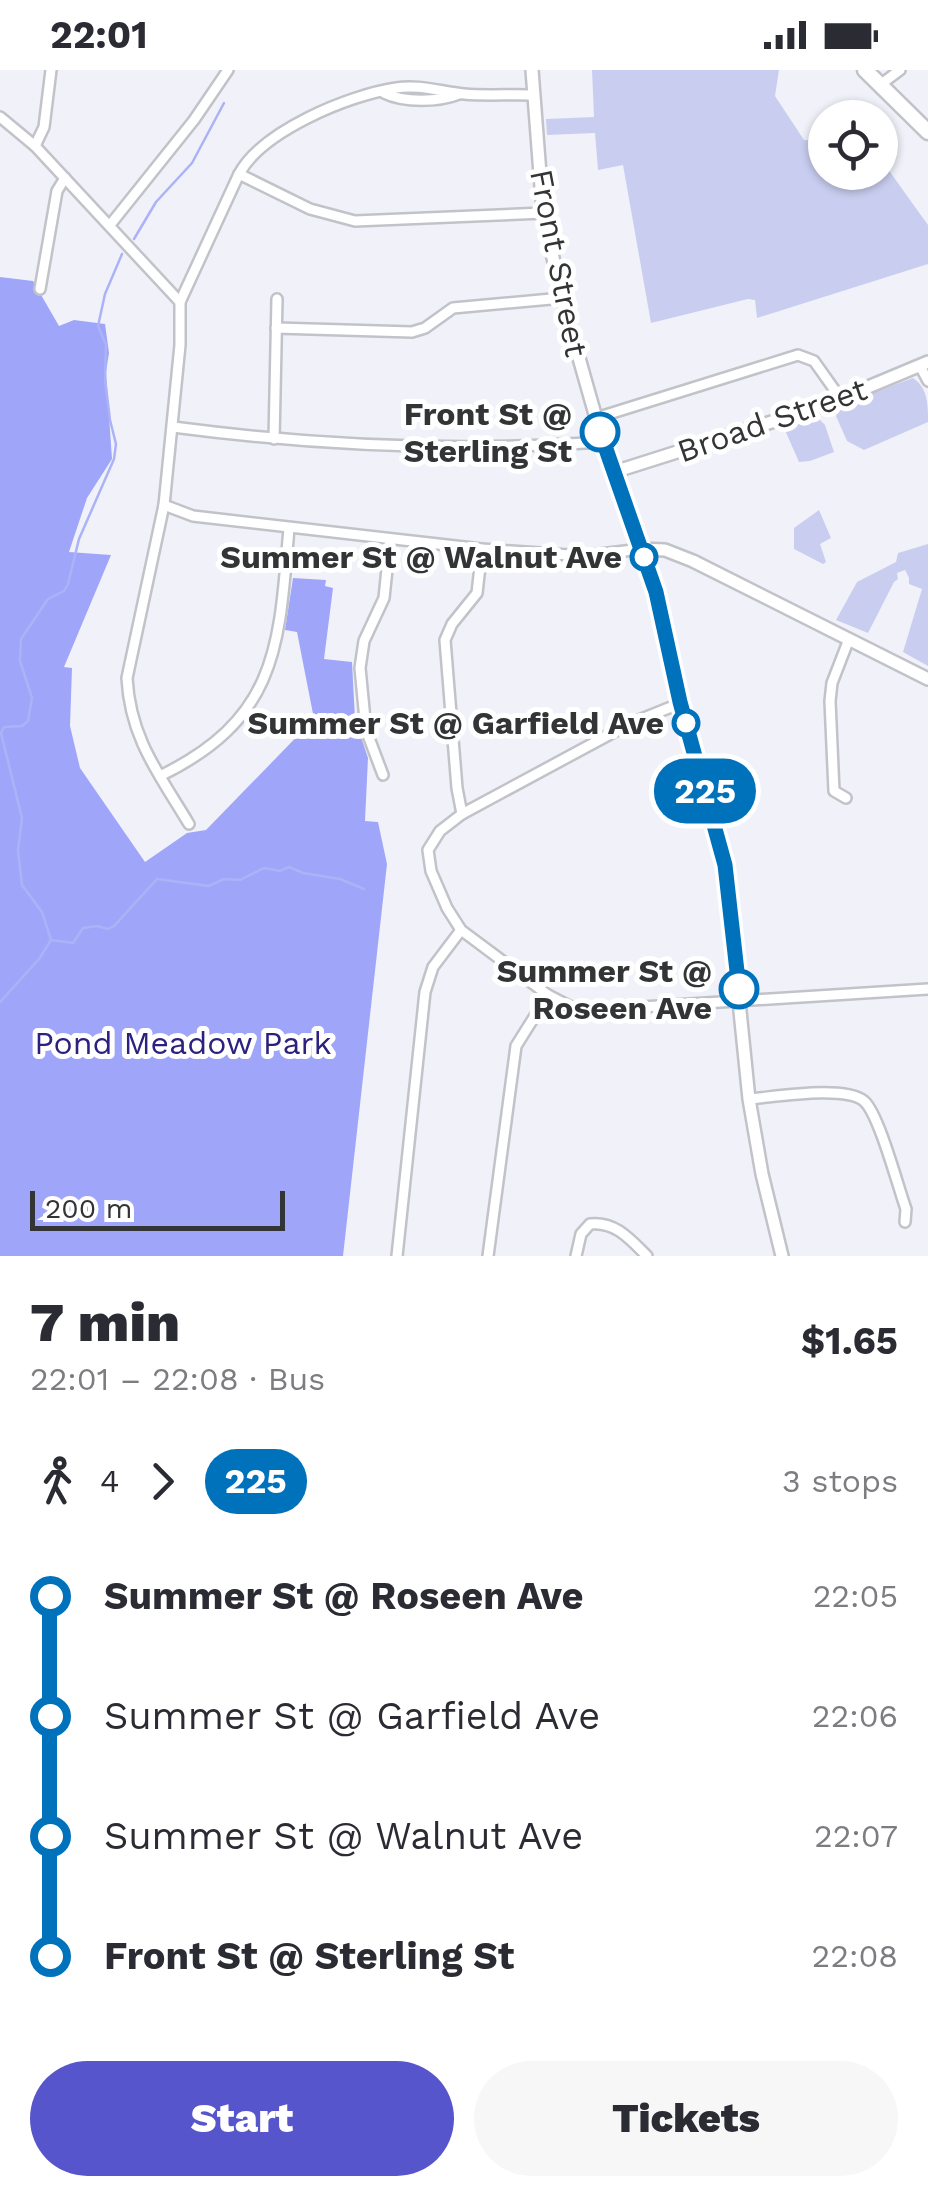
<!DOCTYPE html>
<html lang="en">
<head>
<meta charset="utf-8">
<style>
	:root { --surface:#fff; --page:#f7f7f7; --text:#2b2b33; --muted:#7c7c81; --accent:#5755cc }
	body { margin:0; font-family:"Work Sans",sans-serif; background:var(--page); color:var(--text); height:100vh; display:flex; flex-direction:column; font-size:38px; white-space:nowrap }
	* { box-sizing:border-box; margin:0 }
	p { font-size:32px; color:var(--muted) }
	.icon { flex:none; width:55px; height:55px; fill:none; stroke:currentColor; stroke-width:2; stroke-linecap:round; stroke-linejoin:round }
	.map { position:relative; height:1186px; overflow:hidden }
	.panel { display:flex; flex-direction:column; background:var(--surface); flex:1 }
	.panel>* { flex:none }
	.badge { padding:0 20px; border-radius:32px; font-size:35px; line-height:65px }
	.fabs { position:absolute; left:808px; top:30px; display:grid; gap:20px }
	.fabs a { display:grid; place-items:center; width:90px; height:90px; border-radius:50%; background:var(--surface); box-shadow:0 2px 8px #0004; font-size:50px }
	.scale { position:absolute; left:30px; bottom:25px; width:255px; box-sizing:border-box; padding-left:10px; border:5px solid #333436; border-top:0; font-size:28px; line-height:35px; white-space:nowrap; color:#333436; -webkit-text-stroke:8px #fff; paint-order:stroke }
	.map>.badge { position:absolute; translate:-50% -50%; box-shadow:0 0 0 5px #fff }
	.legs { display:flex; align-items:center; gap:15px; height:110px; padding:0 30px; font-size:32px }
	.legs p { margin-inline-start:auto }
	.overview { display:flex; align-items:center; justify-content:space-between; height:170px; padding:0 30px }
	h1 { font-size:55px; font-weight:800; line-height:75px }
	.button { display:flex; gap:20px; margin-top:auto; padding:20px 30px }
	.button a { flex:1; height:115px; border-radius:60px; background:var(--accent); color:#fff; font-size:40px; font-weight:800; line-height:115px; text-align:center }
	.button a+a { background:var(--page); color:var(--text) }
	ul { padding:0 30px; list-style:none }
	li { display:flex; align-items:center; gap:35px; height:120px; font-size:38px }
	li i { display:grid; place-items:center; width:15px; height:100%; margin:0 12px; background:currentColor }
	li i::after { content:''; width:25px; height:25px; margin:-12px; border:8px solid; border-radius:50%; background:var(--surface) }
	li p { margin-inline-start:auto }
	li:first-child i { background:linear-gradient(#0000 50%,currentColor 0) }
	li:last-child i { background:linear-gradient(currentColor 50%,#0000 0) }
	.status { display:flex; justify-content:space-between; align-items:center; height:70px; padding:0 50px; background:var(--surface); direction:ltr }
	.status svg { height:28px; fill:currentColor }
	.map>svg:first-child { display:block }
</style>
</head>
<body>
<div class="status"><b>22:01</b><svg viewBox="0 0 49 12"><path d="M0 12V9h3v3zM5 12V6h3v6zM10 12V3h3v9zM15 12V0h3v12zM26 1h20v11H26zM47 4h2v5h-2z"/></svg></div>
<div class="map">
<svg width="928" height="1186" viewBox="0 0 928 1186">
	<rect width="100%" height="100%" fill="#f1f2f9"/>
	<g fill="#c9cef0">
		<path d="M592 0H779L775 26 804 70 825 71V102H880V88L928 155V194L757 248 755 230 748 229 651 253 623 95 598 100 595 63 547 65 546 49 594 47Z"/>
		<path d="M913 308C928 318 928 335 928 352L864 380 847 371 836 346 840 335Z"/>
		<path d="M817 347 825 355 834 382 810 391 799 392 784 358Z"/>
		<path d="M819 440 831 468 820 474 826 492 823 494 794 479V458Z"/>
		<path d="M928 474V596L903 582 922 519 909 514V508L905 500 897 503 898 509 894 512 868 563 836 550 857 512 896 492 898 483Z"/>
	</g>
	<path fill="#9fa6fa" d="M0 207 33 211 59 256 74 250 105 254 109 283 106 302 112 389 87 428 69 482 111 485 64 597 72 598 70 656 80 698 145 792 187 763 206 760 314 649 297 562 285 560 293 508 326 510 325 516 333 518 324 589 352 592 355 649 368 688 365 751 378 752 387 794 343 1186H0Z"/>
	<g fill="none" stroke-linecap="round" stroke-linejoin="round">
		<g stroke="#abb3f6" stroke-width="2.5">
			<path d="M134 169 156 132 192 93 224 33"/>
			<path d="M51 870 73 873 83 858 97 856 108 859 114 856 157 809 209 816 224 809 240 810 264 798 280 801 289 797 303 803 340 809 364 819"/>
			<path d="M0 932 39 889 51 870 42 842 22 815 18 780 22 748 1 663 4 657 22 656 28 651 32 628 20 591 21 569 48 529 64 521 68 514 79 469 114 389 116 374 110 350 105 309 106 275 98 256 105 224 122 184"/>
		</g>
		<defs>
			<g id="minor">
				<path d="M880 15 900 0"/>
				<path d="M384 23C404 33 439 32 459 24"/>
				<path d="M0 47 35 76 180 232"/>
				<path d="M35 76 44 57 51 0"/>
				<path d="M239 104C262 61 349 25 396 18 419 14 442 22 464 24 487 26 510 24 533 25"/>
				<path d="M110 155 194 50 228 0"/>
				<path d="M40 219 57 121 65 108"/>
				<path d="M276 258 412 262 425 258 453 238 562 228"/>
				<path d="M920 296 928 311"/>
				<path d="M596 348 798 285 814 291 841 329"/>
				<path d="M173 357C318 376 457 382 603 372"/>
				<path d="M274 369 277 229"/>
				<path d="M164 435 193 446 482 479 584 486 641 479"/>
				<path d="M681 633 629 654 462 744 440 761 428 780 431 801 447 838 461 860 548 925 579 941 928 919"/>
				<path d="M383 705 366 660 360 598 364 571 384 528 390 470"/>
				<path d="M160 706C279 648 279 575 289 458"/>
				<path d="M846 728 834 721 830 631 832 613 849 569"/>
				<path d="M462 744 457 718 445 570 452 554 477 523 482 479"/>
				<path d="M189 754C159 704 130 668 127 608L164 435 180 275V232L239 104 310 139 355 151 543 143"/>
				<path d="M749 1029C775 1027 844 1015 864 1031 879 1044 898 1117 906 1139L905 1152"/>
				<path d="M397 1186 425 922 433 897 461 860"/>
				<path d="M488 1186 516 976 548 925"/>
				<path d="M576 1186 581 1164 590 1154C615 1151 630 1169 647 1186"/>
			</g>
			<g id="tertiary">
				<path d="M532 0 543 143 562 228 596 348 656 522 681 633 725 795 749 1029 762 1104 782 1186"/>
				<path d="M614 402 825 335 928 292"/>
				<path d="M641 479 665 480 693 491 928 609"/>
			</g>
			<path id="primary" d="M865 0 928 62"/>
		</defs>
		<use href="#minor" stroke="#c2c3c9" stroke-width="14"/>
		<use href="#tertiary" stroke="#c2c3c9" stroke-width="16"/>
		<use href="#primary" stroke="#c2c3c9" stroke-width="19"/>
		<use href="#minor" stroke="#fff" stroke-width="9"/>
		<use href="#tertiary" stroke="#fff" stroke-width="11"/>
		<use href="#primary" stroke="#fff" stroke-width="14"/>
	</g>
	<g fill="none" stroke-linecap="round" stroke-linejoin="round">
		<defs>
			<path id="line-1" d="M600 362 656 522 680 632 725 795 739 919"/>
		</defs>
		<use href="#line-1" stroke="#fff" stroke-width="22"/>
		<use href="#line-1" stroke="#0072bc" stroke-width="15"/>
	</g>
	<g fill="#fff" stroke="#0072bc" stroke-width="5">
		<circle cx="600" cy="362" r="18"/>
		<circle cx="644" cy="487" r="12"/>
		<circle cx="686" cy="653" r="12"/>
		<circle cx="739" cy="919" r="18"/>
	</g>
	<g text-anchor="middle" stroke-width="10" stroke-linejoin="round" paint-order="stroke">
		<g font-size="32" fill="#333436" stroke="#fff">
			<text transform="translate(559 193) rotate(79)" y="11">Front Street</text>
			<text transform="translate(772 350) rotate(-19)" y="11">Broad Street</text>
		</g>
		<g font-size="32" font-weight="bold" fill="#333436" stroke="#fff" text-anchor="end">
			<text x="572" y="355">Front St @<tspan x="572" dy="37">Sterling St</tspan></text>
			<text x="622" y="498">Summer St @ Walnut Ave</text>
			<text x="664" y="664">Summer St @ Garfield Ave</text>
			<text x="712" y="912">Summer St @<tspan x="712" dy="37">Roseen Ave</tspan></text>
		</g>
		<g font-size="32" fill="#2b217f" stroke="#fff">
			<text x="183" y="984">Pond Meadow Park</text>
		</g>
	</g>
</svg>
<div class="fabs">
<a><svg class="icon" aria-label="locate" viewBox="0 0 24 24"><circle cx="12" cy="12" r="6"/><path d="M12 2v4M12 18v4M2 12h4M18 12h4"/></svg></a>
</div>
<div class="scale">200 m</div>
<b class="badge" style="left:705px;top:721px;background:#0072bc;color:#fff">225</b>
</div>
<section class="panel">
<div class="overview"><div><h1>7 min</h1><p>22:01 – 22:08 · Bus</p></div><b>$1.65</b></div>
<div class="legs"><svg class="icon" aria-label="walk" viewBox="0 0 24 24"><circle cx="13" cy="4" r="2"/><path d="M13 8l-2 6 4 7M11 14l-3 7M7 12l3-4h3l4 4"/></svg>4<svg class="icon" aria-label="forward" viewBox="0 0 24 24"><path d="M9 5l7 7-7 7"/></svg><b class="badge" style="background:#0072bc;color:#fff">225</b><p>3 stops</p></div>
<ul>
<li><i style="color:#0072bc"></i><b>Summer St @ Roseen Ave</b><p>22:05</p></li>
<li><i style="color:#0072bc"></i><span>Summer St @ Garfield Ave</span><p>22:06</p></li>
<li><i style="color:#0072bc"></i><span>Summer St @ Walnut Ave</span><p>22:07</p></li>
<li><i style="color:#0072bc"></i><b>Front St @ Sterling St</b><p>22:08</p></li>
</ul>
<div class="button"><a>Start</a><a>Tickets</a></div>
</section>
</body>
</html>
